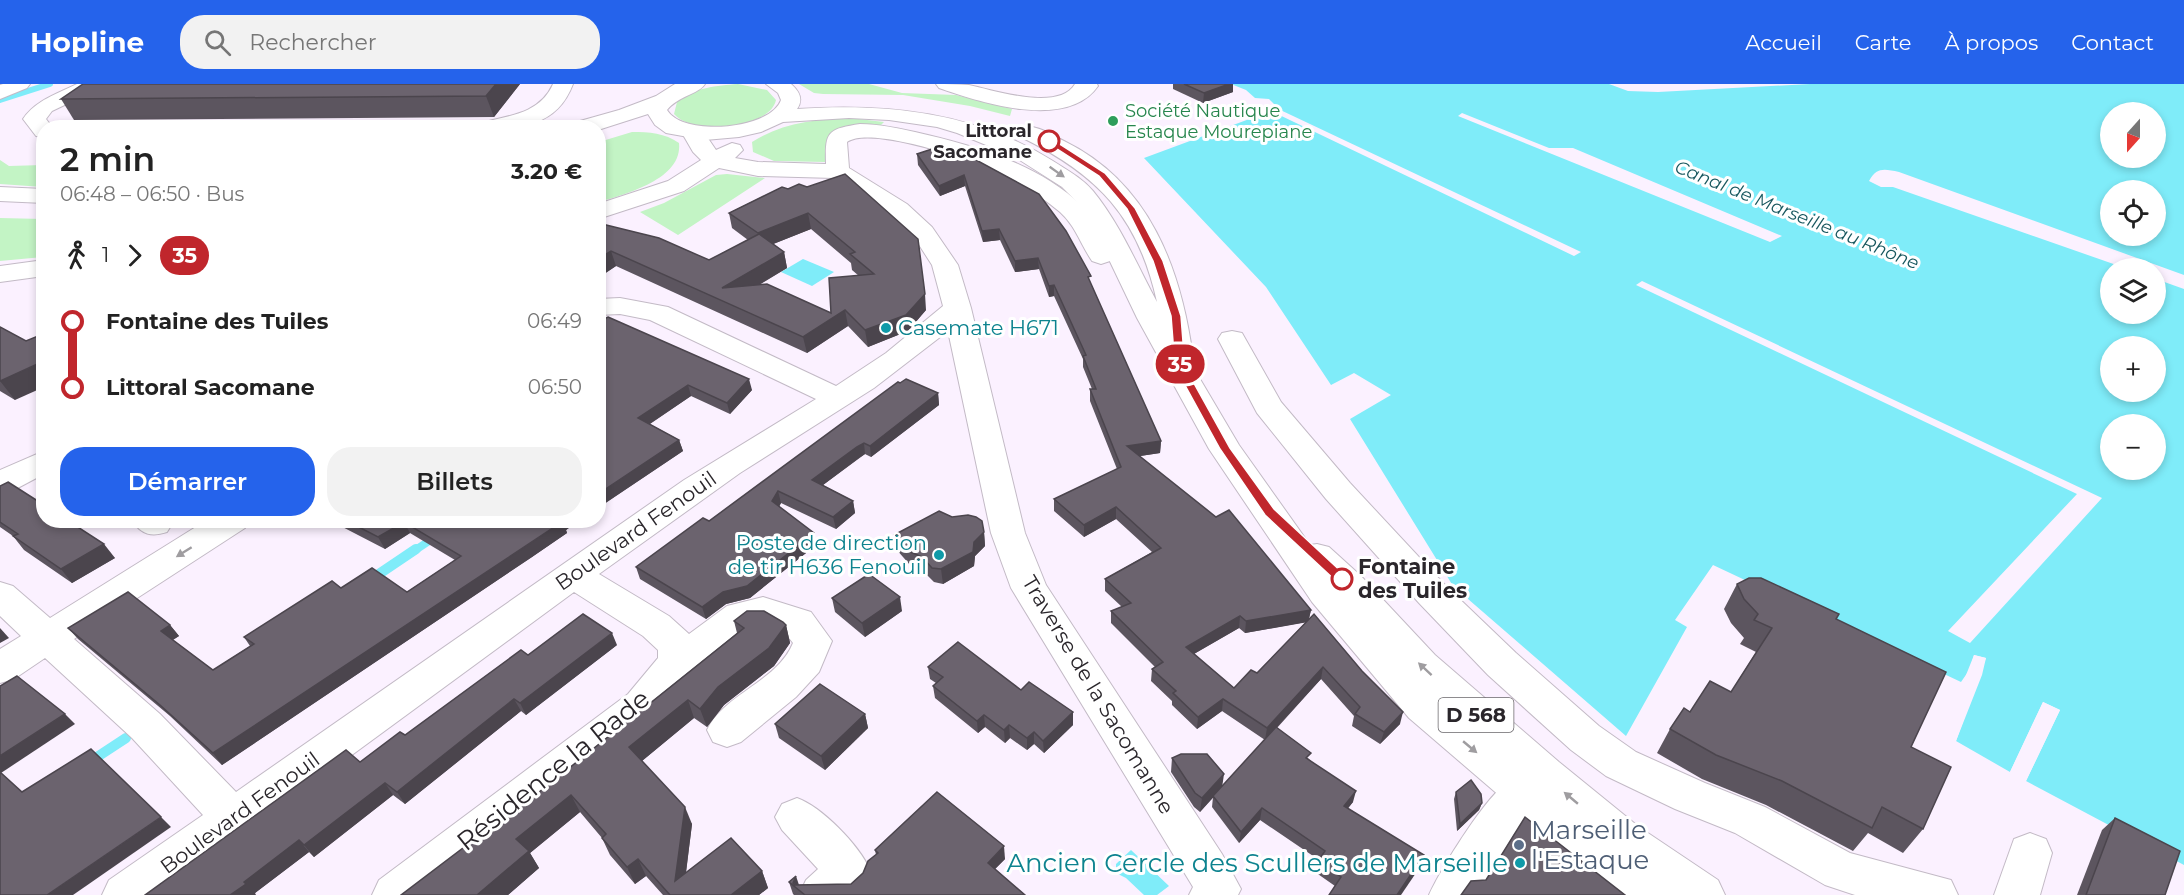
<!DOCTYPE html>
<html lang="fr">
<head>
<meta charset="utf-8">
<style>
	:root { --surface:#fff; --page:#f2f2f2; --text:#222; --muted:#767676; --accent:#2563eb }
	body { margin:0; font-family:Montserrat,sans-serif; background:var(--page); color:var(--text); height:100vh; display:flex; flex-direction:column; font-size:22px; white-space:nowrap }
	* { box-sizing:border-box; margin:0 }
	p { font-size:20px; color:var(--muted) }
	.icon { flex:none; width:33px; height:33px; fill:none; stroke:currentColor; stroke-width:2; stroke-linecap:round; stroke-linejoin:round }
	.map { position:relative; flex:1; overflow:hidden }
	.side { position:absolute; left:36px; top:36px; width:570px; height:408px; display:flex; flex-direction:column; background:var(--surface); border-radius:24px; box-shadow:0 3px 9px #0003 }
	.side>* { flex:none }
	.badge { padding:0 12px; border-radius:20px; font-size:21px; line-height:39px }
	.needle { width:39px; rotate:201deg }
	.buttons { position:absolute; left:2100px; top:18px; display:grid; gap:12px }
	.buttons a { display:grid; place-items:center; width:66px; height:66px; border-radius:50%; background:var(--surface); box-shadow:0 3px 9px #0003; font-size:30px }
	.map>.badge { position:absolute; translate:-50% -50%; box-shadow:0 0 0 3px #fff }
	.legs { display:flex; align-items:center; gap:9px; height:66px; padding:0 24px; font-size:20px }
	.legs p { margin-inline-start:auto }
	.headline { display:flex; align-items:center; justify-content:space-between; height:102px; padding:0 24px }
	h1 { font-size:33px; font-weight:600; line-height:45px }
	.action { display:flex; gap:12px; margin-top:auto; padding:12px 24px }
	.action a { flex:1; height:69px; border-radius:24px; background:var(--accent); color:#fff; font-size:24px; font-weight:600; line-height:69px; text-align:center }
	.action a+a { background:var(--page); color:var(--text) }
	ul { padding:0 24px; list-style:none }
	li { display:flex; align-items:center; gap:21px; height:66px; font-size:22px }
	li i { display:grid; place-items:center; width:9px; height:100%; margin:0 8px; background:currentColor }
	li i::after { content:''; width:15px; height:15px; margin:-8px; border:4px solid; border-radius:50%; background:var(--surface) }
	li p { margin-inline-start:auto }
	li:first-child i { background:linear-gradient(#0000 50%,currentColor 0) }
	li:last-child i { background:linear-gradient(currentColor 50%,#0000 0) }
	header { display:flex; align-items:center; gap:36px; box-sizing:border-box; height:84px; padding:0 30px; background:var(--accent); color:#fff }
	header strong { font-size:28px }
	nav { display:flex; gap:33px; margin-inline-start:auto; font-size:21px }
	.search { width:420px; height:54px; background:var(--page); display:flex; align-items:center; gap:15px; box-sizing:border-box; padding:0 21px; border-radius:24px; color:var(--muted); font-size:22px }
	.map>svg:first-child { display:block }
</style>
</head>
<body>
<header>
<strong>Hopline</strong>
<div class="search"><svg class="icon" aria-label="search" viewBox="0 0 24 24"><circle cx="10" cy="10" r="6"/><path d="M15 15l6 6"/></svg>Rechercher</div>
<nav><a>Accueil</a><a>Carte</a><a>À propos</a><a>Contact</a></nav>
</header>
<div class="map">
<svg width="2184" height="811" viewBox="0 0 2184 811">
	<rect width="100%" height="100%" fill="#fbf1ff"/>
	<g fill="#c3f4c5">
		<path d="M738 0 767 6 776 16C770 45 692 52 674 30L677 18C694 3 717 2 738 0Z"/>
		<path d="M799 0H869L902 9 956 11 1012 25 1010 32 970 22 903 11 823 10 814 9Z"/>
		<path d="M850 34 884 38 880 42 830 51 827 55 829 76 825 78 774 77 753 68 752 58C782 39 815 35 850 34Z"/>
		<path d="M632 48C649 48 665 49 679 59 683 95 626 110 599 118V58Z"/>
		<path d="M0 76 9 82 43 81V103L0 100Z"/>
		<path d="M727 90 765 94 678 151 640 128 664 119 716 91Z"/>
		<path d="M0 134 43 135V173L0 177Z"/>
	</g>
	<g fill="#7fecf9" fill-rule="evenodd">
		<path d="M1231 0H1609L1628 7 1658 8 1810 0H2184V191L1899 88C1884 85 1877 83 1869 97L1881 103H1893L2125 184H2110V230H2156V195L2184 205V781L2026 697 2060 626 2043 618 2010 688 1956 657 1982 591 1986 574 1974 571 1970 585 1961 598 1713 481 1675 536 1687 543 1626 652 1453 502 1350 335 1391 311 1354 289 1331 301 1266 203 1144 74 1271 27 1574 172 1581 168 1274 23V20L1269 15 1255 14 1246 6ZM2110 28H2156V74H2110ZM1462 29 1549 64H1573L1782 152 1770 158 1458 32ZM2110 106H2156V152H2110ZM1642 197 2102 414 1970 559 1948 547 2077 410 1636 201ZM2110 262H2156V308H2110ZM2110 340H2156V386H2110Z"/>
		<path d="M803 175 834 188 812 202 781 188Z"/>
		<path d="M1131 766 1169 802 1157 811H1144L1126 794 1116 789V780Z"/>
	</g>
	<g fill="#fbf1ff">
		<path d="M1974 571 1986 574 1956 657 1953 656 1983 576 1976 575 1973 586 1962 601Z"/>
		<path d="M2043 618 2060 626 2026 697 2023 695 2056 627 2045 622 2013 689 2010 688Z"/>
	</g>
	<g fill="none" stroke-linecap="round" stroke-linejoin="round">
		<path stroke="#7fecf9" stroke-width="6" d="M0 16 50 0"/>
		<path stroke="#7fecf9" stroke-width="8" d="M414 467 435 453"/>
		<g stroke="#7fecf9" stroke-width="10">
			<path d="M373 494 416 465"/>
			<path d="M91 677 126 654"/>
		</g>
		<defs>
			<g id="minor">
				<path d="M3 0H30L27 4 0 15V1Z"/>
				<path d="M77 0H103L100 4 52 27 46 35 53 44H44V53L36 52 23 35C36 16 57 10 77 0Z"/>
				<path d="M553 0H573C556 45 518 44 477 44L480 39C508 32 540 30 553 0Z"/>
				<path d="M936 0C946 0 958 0 969 1 993 6 1059 28 1075 0H1097L1098 2C1067 47 979 18 939 4Z"/>
				<path d="M860 40C879 40 897 44 915 48 972 61 1038 79 1082 122 1096 136 1104 155 1114 172L1110 177 1101 180 1092 177C1081 161 1075 141 1060 128 1043 114 1025 102 1006 92 978 78 872 41 847 58L849 84 907 120 932 143 958 181 971 224 1025 449 1046 501 1222 770 1241 805 1238 811H1189L1193 803 1190 798 1011 504 991 449 948 247 874 304 740 389 599 490 669 532 689 550 727 522 763 513 811 528 832 557 819 588 796 613 741 658 727 663 713 658 707 646C725 609 777 598 793 559 783 545 769 539 751 543L692 589 656 632 430 811H372L379 796 628 610 658 574V566L643 552 574 508 161 811H102L109 796 203 731 132 654 45 574 14 595 0 599V565L21 552 0 532V498L13 502 50 534 207 436H250L245 444 74 555 160 630 236 708 684 396 816 315 650 236 620 230 598 231V215L620 214 668 223 836 302 886 269 943 222 932 181 914 153 889 130 844 99 834 94 758 92 719 84 684 107 598 135V120L668 97 701 76 693 68 682 49 685 44 693 42 701 44 716 66 732 59 740 61 743 66 735 74 758 78 826 80C825 48 827 45 860 40Z"/>
				<path d="M44 176V192L0 198V182Z"/>
				<path d="M1232 247 1242 249 1281 318 1350 399 1445 501 1516 569 1599 642 1636 668 1705 699 1765 723 1850 769 1951 796 1958 811H1855L1825 801 1735 749 1675 725 1606 692 1571 666 1488 591 1419 519 1326 415 1257 329 1218 255 1222 249Z"/>
				<path d="M44 367V390L12 407 0 410V386Z"/>
				<path d="M132 436H170L172 440 167 448C152 453 141 451 132 436Z"/>
				<path d="M1524 692 1539 697 1545 710 1539 723 1514 750 1477 811H1429C1441 785 1487 709 1511 696 1515 694 1520 693 1524 692Z"/>
				<path d="M797 714C822 723 859 761 870 786L864 800 853 811H799L806 796 818 785 782 746 775 733 782 720Z"/>
				<path d="M2030 749 2046 755 2052 769 2040 811H1994L2014 755Z"/>
			</g>
			<g id="major">
				<path d="M675 0H705C699 10 678 12 667 26 683 53 770 46 781 16L778 9 766 0H791C799 7 804 15 797 25 887 19 975 28 1053 77 1067 86 1082 94 1093 107 1120 140 1137 181 1157 218 1138 132 1098 91 1021 53L1018 48 1021 43C1036 40 1050 50 1064 57 1150 99 1181 185 1193 273L1190 278 1239 361 1310 461 1317 460 1329 463 1361 492 1435 571 1559 678 1639 743 1718 796 1725 811H1615L1409 634 1312 518 1209 365 1137 234 1092 140 1076 117 1062 103 1015 73 957 49 937 43 889 36 849 34 783 38 761 48 739 53 705 56 666 49 655 41 648 30 598 46V44H570L573 39 619 26 656 12Z"/>
				<path d="M0 103 44 105V119L0 117Z"/>
			</g>
		</defs>
		<use href="#minor" stroke="#c3bac6" stroke-width="2"/>
		<use href="#major" stroke="#c3bac6" stroke-width="2"/>
		<use href="#minor" fill="#fff" fill-rule="evenodd"/>
		<use href="#major" fill="#fff" fill-rule="evenodd"/>
	</g>
	<g fill="#5c555f" fill-rule="evenodd">
		<path d="M520 0 494 33 74 36 61 15Z"/>
		<path d="M1173 0H1233V8L1203 19 1173 5Z"/>
		<path d="M956 65 1091 200 1161 357 1160 369 1140 372 1311 526 1309 535 1400 640 1380 660 1352 642 1354 632 1321 595 1277 644 1353 718 1348 724 1420 783 1335 802 1315 788 1319 776 1260 736 1239 759 1212 723 1213 713 1200 728 1194 723 1171 688 1172 674 1222 702 1265 656 1222 627 1197 645 1172 621V617L1151 597 1152 585 1155 583 1111 539V527L1122 523 1105 507V495L1152 468 1116 435 1084 453 1054 427V415L1117 385 1090 317V305H1092L1083 283V275L1054 212 1049 213 1039 185 1015 188 1000 156 983 158 965 102 940 112 918 81 917 70 956 68ZM1306 538 1257 589 1234 604 1194 570 1239 544 1245 549Z"/>
		<path d="M782 103 926 226 908 247 868 263 848 242 807 269 616 182 598 194V139L709 176 748 156 732 144 729 129ZM811 145 851 179 852 186 859 192 831 229 759 201 787 184 784 168 773 160Z"/>
		<path d="M598 238 752 306 730 330 691 312 650 340 679 356 683 367 598 424Z"/>
		<path d="M0 243 26 257 15 316 0 307Z"/>
		<path d="M900 299 938 309 939 321 871 373 865 370 823 401 853 417 855 429 836 445 781 419 779 423 816 461 750 514 726 520 706 535 640 495 636 483 709 437Z"/>
		<path d="M0 402 115 474 72 499 24 466 13 452 0 443Z"/>
		<path d="M329 436H580L566 446 567 449 532 473 222 681 170 632 78 555 68 544 170 541 179 552 173 556 213 586 250 562 244 553 341 504 407 508 455 476 410 449 385 465Z"/>
		<path d="M984 448 985 462 975 472 974 482 943 500 934 498 924 488 910 481 896 465 894 451Z"/>
		<path d="M1737 500 1836 535 1911 663 1923 745 1903 769 1868 749 1853 767 1766 721 1702 695 1657 669 1670 645 1690 628 1731 608 1756 568 1740 560 1744 554 1731 539 1724 525Z"/>
		<path d="M832 514 902 527 865 553 835 528Z"/>
		<path d="M734 537 786 541 790 559 774 582 724 621 707 643 694 634 642 677 692 740 686 789 762 787 768 804 759 811H663L646 792 635 800 610 771 602 754 580 728 530 769 539 784 508 811H401L498 741 737 549Z"/>
		<path d="M617 561 526 631 521 627 405 720 393 711 314 773 309 768 255 809 145 811 360 678 405 651 528 571Z"/>
		<path d="M928 583 1021 606 1073 628V641L1044 669 1034 660 1027 666 1010 654 1005 659 985 643 978 649 935 614 933 602 936 599 930 595Z"/>
		<path d="M865 630 868 644 825 686 779 654 775 640Z"/>
		<path d="M1456 708 1482 719 1479 726 1457 747 1454 715Z"/>
		<path d="M2115 734 2165 811H2077L2102 746Z"/>
		<path d="M875 766 1005 775 995 785 1025 811H794L793 810 789 798 798 801 851 800 863 789 876 771Z"/>
	</g>
	<g fill="#4b454d">
		<path d="M496 0H520L494 33 486 12Z"/>
		<path d="M1229 0H1233V8L1203 19 1204 9Z"/>
		<path d="M964 91 965 102 940 112 939 102Z"/>
		<path d="M808 129 811 145 761 165 758 149Z"/>
		<path d="M999 145 1000 156 983 158 982 147Z"/>
		<path d="M611 167 616 182 598 194V175Z"/>
		<path d="M784 168 787 184 728 219 722 204Z"/>
		<path d="M1038 174 1039 185 1015 188V177Z"/>
		<path d="M1054 201V212L1049 213V202Z"/>
		<path d="M925 210 926 226 908 247 868 263 865 246Z"/>
		<path d="M845 226 848 242 807 269 803 253Z"/>
		<path d="M44 277V303L15 316 0 297Z"/>
		<path d="M749 295 752 306 730 330 727 319Z"/>
		<path d="M688 301 691 312 642 345 638 334Z"/>
		<path d="M938 309 939 321 871 373 870 362Z"/>
		<path d="M679 356 683 367 598 424V410Z"/>
		<path d="M1161 357 1160 369 1127 374V362Z"/>
		<path d="M864 359 865 370 859 374 815 407 812 396 857 363Z"/>
		<path d="M778 407 781 419 775 429 772 417Z"/>
		<path d="M853 417 855 429 836 445 833 433Z"/>
		<path d="M1116 423V435L1084 453V441Z"/>
		<path d="M560 436H580L566 446 567 449 532 473 222 681 213 669Z"/>
		<path d="M404 438 410 449 385 465 378 453Z"/>
		<path d="M984 448 985 462 975 472 974 482 943 500 941 485 974 458Z"/>
		<path d="M814 449 816 461 750 514 726 520 706 535 702 523 723 508Z"/>
		<path d="M104 460 115 474 72 499 61 485Z"/>
		<path d="M900 513 902 527 865 553 862 539Z"/>
		<path d="M1311 526 1308 538 1245 549 1246 537Z"/>
		<path d="M1240 532 1239 544 1185 575 1186 563Z"/>
		<path d="M170 541 179 552 169 558 161 547Z"/>
		<path d="M786 541 790 559 774 582 724 621 707 643 700 625 718 603Z"/>
		<path d="M0 544 9 554 0 559Z"/>
		<path d="M612 549 617 561 526 631 520 619Z"/>
		<path d="M1323 583 1321 595 1265 656 1267 644Z"/>
		<path d="M514 615 521 627 405 720 397 708Z"/>
		<path d="M1223 615 1222 627 1197 645 1198 633Z"/>
		<path d="M688 616 694 634 637 681 629 663Z"/>
		<path d="M1073 628V641L1044 669 1043 657Z"/>
		<path d="M1403 628 1400 640 1380 660 1384 648Z"/>
		<path d="M65 630 75 640 1 689 0 688V672Z"/>
		<path d="M865 630 868 644 825 686 821 672Z"/>
		<path d="M984 631 985 643 978 649 977 637Z"/>
		<path d="M1009 641 1010 654 1005 659 1004 646Z"/>
		<path d="M1034 648V660L1027 666V654Z"/>
		<path d="M1224 690 1222 704 1200 728 1202 714Z"/>
		<path d="M385 699 393 711 314 773 304 761Z"/>
		<path d="M1356 707 1353 718 1341 733 1344 722Z"/>
		<path d="M571 711 580 728 530 769 539 784 508 811H477L516 755Z"/>
		<path d="M1482 719 1479 726 1457 747 1460 740Z"/>
		<path d="M685 723 692 740 683 811 675 797Z"/>
		<path d="M1262 724 1260 736 1239 759 1241 748Z"/>
		<path d="M161 733 171 743 73 811H47Z"/>
		<path d="M299 756 309 768 255 809 256 811H230L244 798Z"/>
		<path d="M1004 762 1005 775 989 791 988 779Z"/>
		<path d="M1424 771 1420 783 1401 811H1397Z"/>
		<path d="M638 775 646 792 635 800 627 783Z"/>
		<path d="M762 787 768 804 759 811H731Z"/>
		<path d="M796 792 800 804 793 799Z"/>
	</g>
	<g fill="#6b636e" stroke="#4b454d" stroke-width="1.5">
		<path d="M83 0H496L486 12 61 15Z"/>
		<path d="M1184 0H1229L1204 9Z"/>
		<path d="M938 63 957 68 956 65 1039 110 1066 147 1091 192 1088 193 1161 357 1127 362 1216 433 1229 426 1311 526 1246 537 1240 532 1186 563 1234 604 1251 586 1257 589 1314 530 1362 587 1403 628 1384 648 1355 630 1360 623 1323 583 1267 644 1223 615 1198 633 1173 609 1176 607 1152 585 1163 578 1111 527 1131 519 1105 495 1161 464 1116 423 1084 441 1054 415 1121 383 1090 305H1096L1083 272 1086 271 1054 201 1049 202 1038 174 1015 177 999 145 982 147 964 91 939 102 917 70Z"/>
		<path d="M845 90 918 155 925 210 906 231 865 246 845 226 803 253 611 167 598 175V139L659 154 709 176 759 150 784 168 722 204 767 200 831 229 829 194 874 190 850 170 855 168 808 129 758 149 729 129 782 103 788 105 799 100 807 103Z"/>
		<path d="M608 233 749 295 727 319 688 301 638 334 679 356 598 410V238Z"/>
		<path d="M0 243 26 257 38 252 44 255V277L0 297Z"/>
		<path d="M906 295 938 309 870 362 864 359 857 363 812 396 853 417 833 433 778 407 772 417 814 449 747 502 723 508 702 523 636 483 703 434 709 437 898 298 900 299Z"/>
		<path d="M8 398 44 421V436H67L104 460 61 485 13 452 18 450 0 438V402Z"/>
		<path d="M939 427 952 433 968 431 976 433 982 437 984 448 974 458 973 468 941 485 932 484 922 473 908 467 894 451Z"/>
		<path d="M345 436H561L562 438 213 669 160 621 68 544 128 508 170 541 161 547 213 586 254 560 244 553 332 497 341 504 372 484 407 508 461 472 404 438 378 453Z"/>
		<path d="M869 490 900 513 862 539 832 514Z"/>
		<path d="M1749 494H1761L1839 530 1836 535 1946 588 1911 663 1951 683 1923 745 1882 723 1872 744 1782 697 1716 671 1670 645 1684 624 1690 628 1710 597 1731 608 1772 544 1754 536 1758 530 1744 515 1737 500Z"/>
		<path d="M747 527H764L783 538 786 541 769 564 718 603 700 625 688 616 629 663 685 723 675 797 731 754 762 787 731 811H670L638 775 627 783 602 754 606 750 571 711 516 755 529 767 477 811H401L496 739 498 741 744 544 734 537Z"/>
		<path d="M583 530 612 549 520 619 514 615 397 708 385 699 304 761 299 756 244 798 246 800 230 811H145L346 666 360 678 400 648 405 651 521 566 528 571Z"/>
		<path d="M958 558 1021 606 1029 598 1073 628 1043 657 1034 648 1027 654 1009 641 1004 646 984 631 977 637 933 602 943 593 928 583Z"/>
		<path d="M17 592 65 630 0 672V602Z"/>
		<path d="M820 600 865 630 821 672 775 640Z"/>
		<path d="M1276 643 1311 669 1306 674 1356 707 1344 722 1424 771 1397 811H1329L1341 793 1318 777 1325 767 1262 724 1241 748 1213 712Z"/>
		<path d="M91 665 161 733 47 811H0V688L22 708Z"/>
		<path d="M1181 670H1207L1224 690 1202 714 1195 709 1172 674Z"/>
		<path d="M1471 696 1481 710 1482 719 1460 740 1456 708Z"/>
		<path d="M937 708 1004 762 988 779 1025 811H805L789 798 796 792 793 799 795 801 851 800 863 789 868 777 878 769 875 766Z"/>
		<path d="M1525 733 1625 811H1461L1471 797 1486 796Z"/>
		<path d="M2115 734 2180 767 2165 811H2086Z"/>
	</g>
	<defs><path id="oneway-solid" d="M-6-.8H1V-3.2L6.5 0L1 3.2V.8H-6Z" transform="scale(1.5)"/></defs>
	<g fill="#9f9da0">
		<use href="#oneway-solid" transform="translate(1057 88) rotate(35)"/>
		<use href="#oneway-solid" transform="translate(184 468) rotate(148)"/>
		<use href="#oneway-solid" transform="translate(1425 585) rotate(-137)"/>
		<use href="#oneway-solid" transform="translate(1470 663) rotate(40)"/>
		<use href="#oneway-solid" transform="translate(1571 714) rotate(-140)"/>
	</g>
	<path fill="#c0262c" stroke="#fff" stroke-width="1.5" d="M1046 55H1052L1105 89 1135 124 1163 177 1181 232 1185 283 1230 364 1274 425 1346 492 1348 495 1346 498H1337L1265 431 1220 365 1175 283 1171 232 1153 177 1127 125 1099 92 1046 58Z"/>
	<circle fill="#2e9e5b" stroke="#fff" stroke-width="2" cx="1113" cy="37" r="6"/>
	<g fill="#fff" stroke="#c0262c" stroke-width="3">
		<circle cx="1049" cy="57" r="10"/>
		<circle cx="1342" cy="495" r="10"/>
	</g>
	<g fill="#0f9aa8" stroke="#fff" stroke-width="2">
		<circle cx="886" cy="244" r="6"/>
		<circle cx="939" cy="471" r="6"/>
		<circle cx="1520" cy="779" r="6"/>
	</g>
	<circle fill="#5c6f8a" stroke="#fff" stroke-width="2" cx="1519" cy="761" r="6"/>
	<g text-anchor="middle" stroke-width="6" stroke-linejoin="round" paint-order="stroke">
		<g font-size="18" fill="#27864d" stroke="#fff" text-anchor="start">
			<text x="1125" y="33">Société Nautique<tspan x="1125" dy="21">Estaque Mourepiane</tspan></text>
		</g>
		<g font-size="18" font-weight="bold" fill="#2a262b" stroke="#fff" text-anchor="end">
			<text x="1032" y="53">Littoral<tspan x="1032" dy="21">Sacomane</tspan></text>
		</g>
		<g font-size="18" font-style="italic" fill="#17575e" stroke="#fff">
			<text transform="translate(1797 131) rotate(22)" y="6">Canal de Marseille au Rhône</text>
		</g>
		<rect fill="#fff" stroke="#6a676b" stroke-width="1.5" x="1438.5" y="614" width="75" height="34" rx="4.5"/>
		<g font-size="20" font-weight="bold" fill="#2a262b">
			<text x="1476" y="638">D 568</text>
		</g>
		<g font-size="21" fill="#0d838f" stroke="#fff" text-anchor="start">
			<text x="898" y="251">Casemate H671</text>
			<text x="927" y="466" text-anchor="end">Poste de direction<tspan x="927" dy="24">de tir H636 Fenouil</tspan></text>
		</g>
		<g font-size="21" fill="#2a262b" stroke="#fff">
			<text transform="translate(636 447) rotate(-35)" y="7">Boulevard Fenouil</text>
			<text transform="translate(1098 611) rotate(59)" y="7">Traverse de la Sacomanne</text>
			<text transform="translate(240 729) rotate(-36)" y="7">Boulevard Fenouil</text>
		</g>
		<g font-size="21" font-weight="bold" fill="#2a262b" stroke="#fff" text-anchor="start">
			<text x="1358" y="490">Fontaine<tspan x="1358" dy="24">des Tuiles</tspan></text>
		</g>
		<g font-size="26" fill="#2a262b" stroke="#fff">
			<text transform="translate(553 686) rotate(-39)" y="9">Résidence la Rade</text>
		</g>
		<g font-size="26" fill="#4e5e75" stroke="#fff" text-anchor="start">
			<text x="1531" y="755">Marseille<tspan x="1531" dy="30">l'Estaque</tspan></text>
		</g>
		<g font-size="26" fill="#0d838f" stroke="#fff" text-anchor="end">
			<text x="1508" y="788">Ancien Cercle des Scullers de Marseille</text>
		</g>
	</g>
</svg>
<div class="buttons">
<a><svg class="needle" viewBox="-14 -14 28 28"><path d="M0-13l5 13h-10z" fill="#e53935"/><path d="M0 13l5-13h-10z" fill="#767676"/></svg></a>
<a><svg class="icon" aria-label="locate" viewBox="0 0 24 24"><circle cx="12" cy="12" r="6"/><path d="M12 2v4M12 18v4M2 12h4M18 12h4"/></svg></a>
<a><svg class="icon" aria-label="layers" viewBox="0 0 24 24"><path d="M12 4l9 5-9 5-9-5zM3 14l9 5 9-5"/></svg></a>
<a>+</a>
<a>−</a>
</div>
<b class="badge" style="left:1180px;top:280px;background:#c0262c;color:#fff">35</b>
<section class="side">
<div class="headline"><div><h1>2 min</h1><p>06:48 – 06:50 · Bus</p></div><b>3.20 €</b></div>
<div class="legs"><svg class="icon" aria-label="walk" viewBox="0 0 24 24"><circle cx="13" cy="4" r="2"/><path d="M13 8l-2 6 4 7M11 14l-3 7M7 12l3-4h3l4 4"/></svg>1<svg class="icon" aria-label="forward" viewBox="0 0 24 24"><path d="M9 5l7 7-7 7"/></svg><b class="badge" style="background:#c0262c;color:#fff">35</b></div>
<ul>
<li><i style="color:#c0262c"></i><b>Fontaine des Tuiles</b><p>06:49</p></li>
<li><i style="color:#c0262c"></i><b>Littoral Sacomane</b><p>06:50</p></li>
</ul>
<div class="action"><a>Démarrer</a><a>Billets</a></div>
</section>
</div>
</body>
</html>
